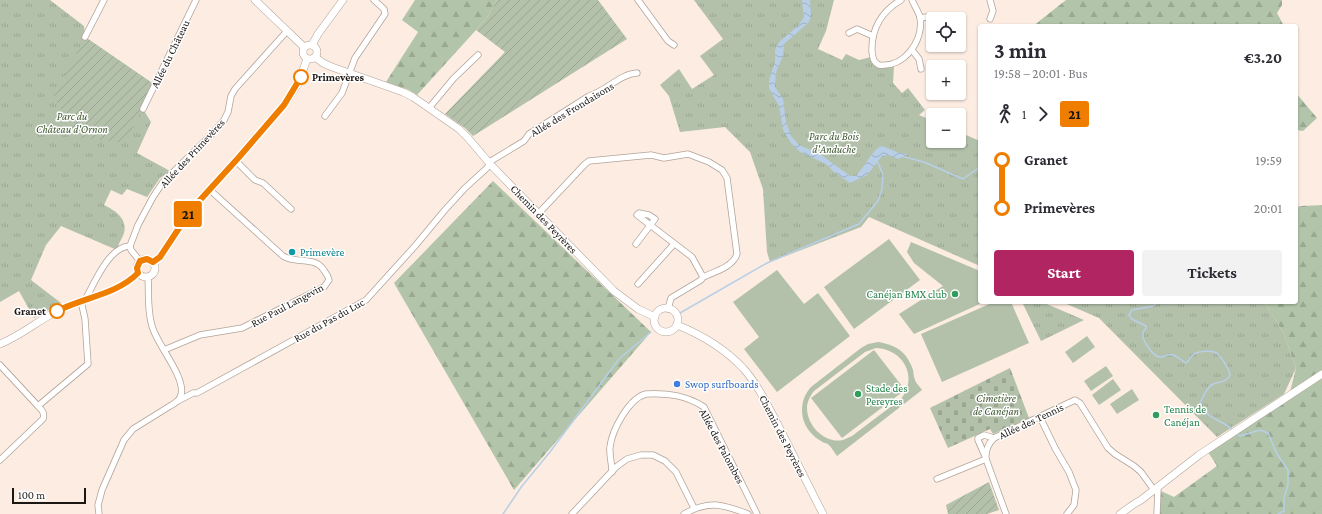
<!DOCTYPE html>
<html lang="en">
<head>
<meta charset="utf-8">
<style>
	:root { --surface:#fff; --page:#f2f2f3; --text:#2b2b33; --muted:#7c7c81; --accent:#b02562 }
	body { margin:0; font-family:"Crimson Pro",serif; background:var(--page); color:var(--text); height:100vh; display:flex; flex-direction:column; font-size:15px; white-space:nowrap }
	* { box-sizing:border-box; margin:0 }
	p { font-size:13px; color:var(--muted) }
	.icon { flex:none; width:22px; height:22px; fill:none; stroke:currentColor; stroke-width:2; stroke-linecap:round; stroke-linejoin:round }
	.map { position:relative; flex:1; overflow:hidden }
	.side { position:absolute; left:978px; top:24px; width:320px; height:280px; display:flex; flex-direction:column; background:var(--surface); border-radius:4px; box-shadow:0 1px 3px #0004 }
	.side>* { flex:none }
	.badge { padding:0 8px; border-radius:3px; font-size:14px; line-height:26px }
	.buttons { position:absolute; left:926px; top:12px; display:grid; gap:8px }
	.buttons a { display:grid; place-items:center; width:40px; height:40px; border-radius:4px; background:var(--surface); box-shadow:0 1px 3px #0004; font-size:20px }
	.scale { position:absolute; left:12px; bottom:10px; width:74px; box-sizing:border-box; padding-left:4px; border:2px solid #1d1714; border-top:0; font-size:11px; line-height:14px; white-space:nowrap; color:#1d1714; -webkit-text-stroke:3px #fff; paint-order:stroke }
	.map>.badge { position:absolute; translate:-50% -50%; box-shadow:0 0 0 2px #fff }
	.legs { display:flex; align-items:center; gap:6px; height:44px; padding:0 16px; font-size:13px }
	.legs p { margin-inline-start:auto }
	.overview { display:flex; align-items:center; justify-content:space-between; height:68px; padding:0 16px }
	h1 { font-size:22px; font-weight:700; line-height:30px }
	.cta { display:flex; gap:8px; margin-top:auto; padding:8px 16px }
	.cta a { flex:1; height:46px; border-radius:4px; background:var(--accent); color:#fff; font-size:16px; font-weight:700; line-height:46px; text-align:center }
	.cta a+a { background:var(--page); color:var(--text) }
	ul { padding:0 16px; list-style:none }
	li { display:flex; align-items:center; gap:14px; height:48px; font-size:15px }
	li i { display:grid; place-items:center; width:6px; height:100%; margin:0 5px; background:currentColor }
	li i::after { content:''; width:10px; height:10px; margin:-5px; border:3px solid; border-radius:50%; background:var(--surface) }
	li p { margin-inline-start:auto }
	li:first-child i { background:linear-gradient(#0000 50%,currentColor 0) }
	li:last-child i { background:linear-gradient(currentColor 50%,#0000 0) }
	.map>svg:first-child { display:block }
</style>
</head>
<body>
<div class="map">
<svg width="1322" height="514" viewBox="0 0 1322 514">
	<defs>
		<pattern id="forest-firs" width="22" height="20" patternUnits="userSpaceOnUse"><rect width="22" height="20" fill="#b2c4a9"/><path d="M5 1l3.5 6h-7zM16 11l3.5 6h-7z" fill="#99a891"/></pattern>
		<pattern id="cemetery-stones" width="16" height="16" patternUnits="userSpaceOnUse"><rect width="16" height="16" fill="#b3c1ab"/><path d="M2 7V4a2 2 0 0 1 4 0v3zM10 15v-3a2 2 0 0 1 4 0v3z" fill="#9aa592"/></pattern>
		<pattern id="park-tufts" width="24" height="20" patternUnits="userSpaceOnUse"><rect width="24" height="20" fill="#b3c1ab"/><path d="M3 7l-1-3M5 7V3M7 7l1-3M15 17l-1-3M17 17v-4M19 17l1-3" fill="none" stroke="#9aa592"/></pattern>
		<pattern id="garden-furrows" width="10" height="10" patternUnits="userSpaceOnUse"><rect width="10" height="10" fill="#b3c1ab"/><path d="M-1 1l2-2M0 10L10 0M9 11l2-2" fill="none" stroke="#9aa592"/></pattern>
		<pattern id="water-waves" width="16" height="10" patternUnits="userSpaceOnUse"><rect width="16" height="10" fill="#b8cfe7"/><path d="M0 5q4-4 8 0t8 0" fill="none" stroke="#9eb1c5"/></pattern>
	</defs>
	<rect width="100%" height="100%" fill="#fcece1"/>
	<g fill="#b3c1ab" fill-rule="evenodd">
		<path d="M889 239 920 280 854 329 824 287Z"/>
		<path d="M911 242 980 271V302H984L914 334 899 314 943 286 914 263 907 252Z"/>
		<path d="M777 270 804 304 818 293 850 336 777 392 744 349 759 337 733 302Z"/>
		<path d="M994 302H1011L1029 343 942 382 921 334Z"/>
		<path d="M1087 336 1095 347 1073 363 1065 352Z"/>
		<path d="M878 342C895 345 905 350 912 367 914 371 913 376 915 380 916 383 920 387 922 390L837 456C834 452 832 448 829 445 827 443 823 443 821 441 817 439 814 436 811 433 799 420 799 400 811 387L861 348 868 344ZM876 348C903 349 919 377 901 399L852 436C849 437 846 439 843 440 825 444 807 426 807 408 807 402 810 396 814 391L865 352Z"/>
		<path d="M874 350 905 390 842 438 811 398Z"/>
		<path d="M1106 366 1113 376 1091 391 1084 381Z"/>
		<path d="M1113 379 1121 390 1099 405 1092 395Z"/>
		<path d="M1132 389 1139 400 1117 414 1110 404Z"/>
	</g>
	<g fill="url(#forest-firs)">
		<path d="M415 0H497L488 16 476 30 417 95 409 90 386 82 418 32 402 20Z"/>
		<path d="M1066 0H1282V5L1277 13 1284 26H1033Z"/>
		<path d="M1296 93 1317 118 1303 131 1296 130Z"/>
		<path d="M493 181 651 332 514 490 394 283Z"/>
		<path d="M1322 205V514H1157L1158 497 1161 491 1174 497 1217 466 1208 452 1288 400 1296 368 1283 332 1264 302H1296V207C1304 205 1313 206 1322 205Z"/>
	</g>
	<path fill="url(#cemetery-stones)" d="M1010 368 1029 418 993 434 990 429 948 448 930 408Z"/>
	<g fill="url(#park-tufts)">
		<path d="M0 0H50L84 26 85 37 155 85 143 109 151 122 137 153 170 171 160 178 147 197 127 189 122 195 111 190 104 205C114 210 128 218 124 233 122 239 118 244 117 250L61 226 46 245 31 280 61 303 34 318 19 291 0 302Z"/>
		<path d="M694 0H834L826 31 818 49 842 60 846 54 859 60 871 57 876 63H892L894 66 893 83 902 93 908 88 925 110 919 115 933 121V141H959V132L980 141V266L869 217 861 227 770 262 767 252 763 189 750 152 725 127 680 132 669 96 660 85 679 69 692 89 714 75 700 56 723 39Z"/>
		<path d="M1022 302H1042L1084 320 1041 341Z"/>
		<path d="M1062 302H1264L1283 332 1296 368 1284 394 1217 437 1099 318Z"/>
	</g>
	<g fill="url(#garden-furrows)">
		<path d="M497 0H598L627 39 473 136 465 128 445 114 505 52 476 30 488 16Z"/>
		<path d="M85 37 155 85 125 143 76 137 54 96Z"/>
		<path d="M989 482 999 510 987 514H948L946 505Z"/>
	</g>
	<path fill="url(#water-waves)" d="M802 0H810L811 17 808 23 784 44 783 56 776 72 775 87 783 99 786 122 791 136 799 145 820 154 850 176H855C865 168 872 149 882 146L899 153 908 154 898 159 888 155 882 156 867 175 850 183 834 172 826 164 800 152 791 143 783 130 779 106 769 88V80L775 62V50L779 42 799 25 804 17Z"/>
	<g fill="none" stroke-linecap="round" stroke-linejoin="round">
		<g stroke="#b8cfe7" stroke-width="1.5">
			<path d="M901 156 924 162 963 179 980 167"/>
			<path d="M1158 302 1153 306 1132 310 1129 315 1132 319 1146 326V328C1145 329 1143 332 1143 333 1141 340 1154 358 1161 357 1165 357 1168 353 1173 355 1177 356 1182 361 1186 363 1189 361 1191 356 1194 354 1199 351 1212 350 1217 353 1222 358 1229 369 1230 375 1226 383 1220 381 1213 384 1206 388 1203 397 1200 403 1204 417 1221 420 1232 429"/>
			<path d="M680 313 767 263 859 224 878 201 882 189 883 174 877 161 875 162"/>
			<path d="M1237 434 1240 436 1260 430 1268 433 1277 454 1288 470V485L1284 498V511L1278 514"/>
			<path d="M503 514 522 486 550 452 619 359 651 332"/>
		</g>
		<defs>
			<g id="street">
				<path d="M638 0 668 41 674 45"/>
				<path d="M901 0C882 11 871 29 872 52 873 58 873 62 879 65 904 68 924 41 920 17 918 11 914 5 912 0"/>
				<path d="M990 0 993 11 990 19"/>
				<path d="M920 18 933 16 939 19"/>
				<path d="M849 33 857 29 873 36"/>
				<path d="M85 37 104 0"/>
				<path d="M912 50 919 59 921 69"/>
				<path d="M429 108 454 78 478 55"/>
				<path d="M143 109 196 0"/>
				<path d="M325 116 342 93 355 58 385 14 384 9 374 0"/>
				<path d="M236 161 255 180 263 183 291 209"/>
				<path d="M539 213 585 164 589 161 651 155 664 158 688 154 709 162 722 170 727 178 737 254C733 267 714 272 703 277L701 280 671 298 668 309"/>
				<path d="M636 244 655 219 649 215 639 213 637 215 692 257 703 277"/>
				<path d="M140 261 131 250 130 246 138 225 153 197 163 182 211 135 224 120 228 112 231 96 235 89 287 31"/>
				<path d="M638 284 674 244"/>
				<path d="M85 300C94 284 109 246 130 246"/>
				<path d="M164 350 200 335 242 328 324 287 329 280C328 275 326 273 323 269 314 256 295 264 283 256L210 190"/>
				<path d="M0 365 38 406C42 410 45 413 43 419L0 460"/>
				<path d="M176 402 193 393H197L366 300 415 246 444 211 465 188 487 168 491 161 524 141 529 134 589 96C606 91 620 74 637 73"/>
				<path d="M38 406 88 364 85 319 81 301"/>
				<path d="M1040 417 1055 448 1069 472 1076 490 1074 505 1067 514"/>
				<path d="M985 456 978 440V438L984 435 994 438"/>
				<path d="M612 472C612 464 609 454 610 447 612 430 629 398 646 394 667 393 686 395 704 407L757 514"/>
				<path d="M937 479 986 459"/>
				<path d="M99 514 98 505 102 490 124 440 133 429 170 406C174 404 180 400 181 395 186 377 157 345 152 326 147 310 149 293 148 277"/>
				<path d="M572 514 616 467 627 459 641 455H653L665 461 676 472 694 508"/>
				<path d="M684 514C709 500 722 504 748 514"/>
				<path d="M1006 514 986 459C985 450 988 444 994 438L1075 400 1080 403 1108 448 1115 454 1134 466 1141 472 1154 490"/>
				<path d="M1157 514 1158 487"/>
			</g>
			<g id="secondary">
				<path d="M255 0 304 47"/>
				<circle cx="310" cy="52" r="7"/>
				<path d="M312 45 318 34 343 0"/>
				<path d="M315 57 323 63 332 67 403 92 413 97 459 129 468 138 491 165 614 291 638 309 655 317"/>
				<circle cx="146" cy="268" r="9"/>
				<path d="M153 262 160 257 191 210 240 156 284 105 299 82 307 59"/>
				<circle cx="666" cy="320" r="12"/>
				<path d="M677 325C702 335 724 348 743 368 758 385 768 406 779 427 794 456 808 485 823 514"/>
				<path d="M0 344C22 335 40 319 61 309 88 296 116 295 138 273"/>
				<path d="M1120 514 1134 504 1141 500 1199 455 1322 374"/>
			</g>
		</defs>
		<use href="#street" stroke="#b2a399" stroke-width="7"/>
		<use href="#secondary" stroke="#b2a399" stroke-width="8"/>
		<use href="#street" stroke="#fff" stroke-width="5.5"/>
		<use href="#secondary" stroke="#fff" stroke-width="7"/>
	</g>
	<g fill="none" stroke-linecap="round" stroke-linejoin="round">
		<defs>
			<path id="line-1" d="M57 311C84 297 116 295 138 273L137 268 140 261 147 259 153 262 160 257 191 210 240 156 284 105 301 77"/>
		</defs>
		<use href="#line-1" stroke="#fff" stroke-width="9"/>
		<use href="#line-1" stroke="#ee7d00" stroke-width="6"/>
	</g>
	<g fill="#fff" stroke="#ee7d00" stroke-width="2">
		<circle cx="301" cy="77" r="7"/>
		<circle cx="57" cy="311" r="7"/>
	</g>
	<circle fill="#0f9aa8" stroke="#fff" stroke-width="1.5" cx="292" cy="252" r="4"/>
	<g fill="#2e9e5b" stroke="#fff" stroke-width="1.5">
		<circle cx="955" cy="294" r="4"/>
		<circle cx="858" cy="394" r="4"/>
		<circle cx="1156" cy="415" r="4"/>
	</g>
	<circle fill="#3f7fe0" stroke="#fff" stroke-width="1.5" cx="677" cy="384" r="4"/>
	<g text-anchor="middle" stroke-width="3" stroke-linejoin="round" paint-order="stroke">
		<g font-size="11" fill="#1d1714" stroke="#fff">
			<text transform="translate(170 54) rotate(-64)" y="4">Allée du Château</text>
			<text transform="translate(572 109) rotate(-31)" y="4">Allée des Frondaisons</text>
			<text transform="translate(192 153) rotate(-47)" y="4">Allée des Primevères</text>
			<text transform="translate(544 219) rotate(46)" y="4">Chemin des Peyrères</text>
			<text transform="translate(287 305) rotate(-28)" y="4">Rue Paul Langevin</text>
			<text transform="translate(329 320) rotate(-29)" y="4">Rue du Pas du Luc</text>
			<text transform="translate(1031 421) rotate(-25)" y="4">Allée des Tennis</text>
			<text transform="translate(783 436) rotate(63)" y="4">Chemin des Peyrères</text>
			<text transform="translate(722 446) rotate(62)" y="4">Allée des Palombes</text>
		</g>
		<g font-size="11" font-weight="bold" fill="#1d1714" stroke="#fff" text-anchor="start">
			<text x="312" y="81">Primevères</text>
			<text x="46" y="315" text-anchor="end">Granet</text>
		</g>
		<g font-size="11" font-style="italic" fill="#3f5930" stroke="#fff">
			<text x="72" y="120">Parc du<tspan x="72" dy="13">Château d'Ornon</tspan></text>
			<text x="834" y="140">Parc du Bois<tspan x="834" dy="13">d'Anduche</tspan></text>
			<text x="996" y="402">Cimetière<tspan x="996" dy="13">de Canéjan</tspan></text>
		</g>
		<g font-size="11" fill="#0d838f" stroke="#fff" text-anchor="start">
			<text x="300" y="256">Primevère</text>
		</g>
		<g font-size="11" fill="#27864d" stroke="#fff" text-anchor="start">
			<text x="947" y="298" text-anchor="end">Canéjan BMX club</text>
			<text x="866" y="392">Stade des<tspan x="866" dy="13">Pereyres</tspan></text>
			<text x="1164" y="413">Tennis de<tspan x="1164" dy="13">Canéjan</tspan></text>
		</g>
		<g font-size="11" fill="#366cbe" stroke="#fff" text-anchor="start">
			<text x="685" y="388">Swop surfboards</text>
		</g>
	</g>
</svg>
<div class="buttons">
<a><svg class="icon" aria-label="locate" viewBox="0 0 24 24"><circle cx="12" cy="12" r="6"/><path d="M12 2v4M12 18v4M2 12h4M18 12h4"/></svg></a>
<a>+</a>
<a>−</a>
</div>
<div class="scale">100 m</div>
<b class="badge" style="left:188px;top:214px;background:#ee7d00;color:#111">21</b>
<section class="side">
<div class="overview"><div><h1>3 min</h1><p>19:58 – 20:01 · Bus</p></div><b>€3.20</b></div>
<div class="legs"><svg class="icon" aria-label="walk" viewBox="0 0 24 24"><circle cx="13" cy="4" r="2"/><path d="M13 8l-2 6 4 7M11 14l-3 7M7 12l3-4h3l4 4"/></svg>1<svg class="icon" aria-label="forward" viewBox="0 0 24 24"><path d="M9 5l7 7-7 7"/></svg><b class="badge" style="background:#ee7d00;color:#111">21</b></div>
<ul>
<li><i style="color:#ee7d00"></i><b>Granet</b><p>19:59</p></li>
<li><i style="color:#ee7d00"></i><b>Primevères</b><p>20:01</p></li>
</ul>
<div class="cta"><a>Start</a><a>Tickets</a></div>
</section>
</div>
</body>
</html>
